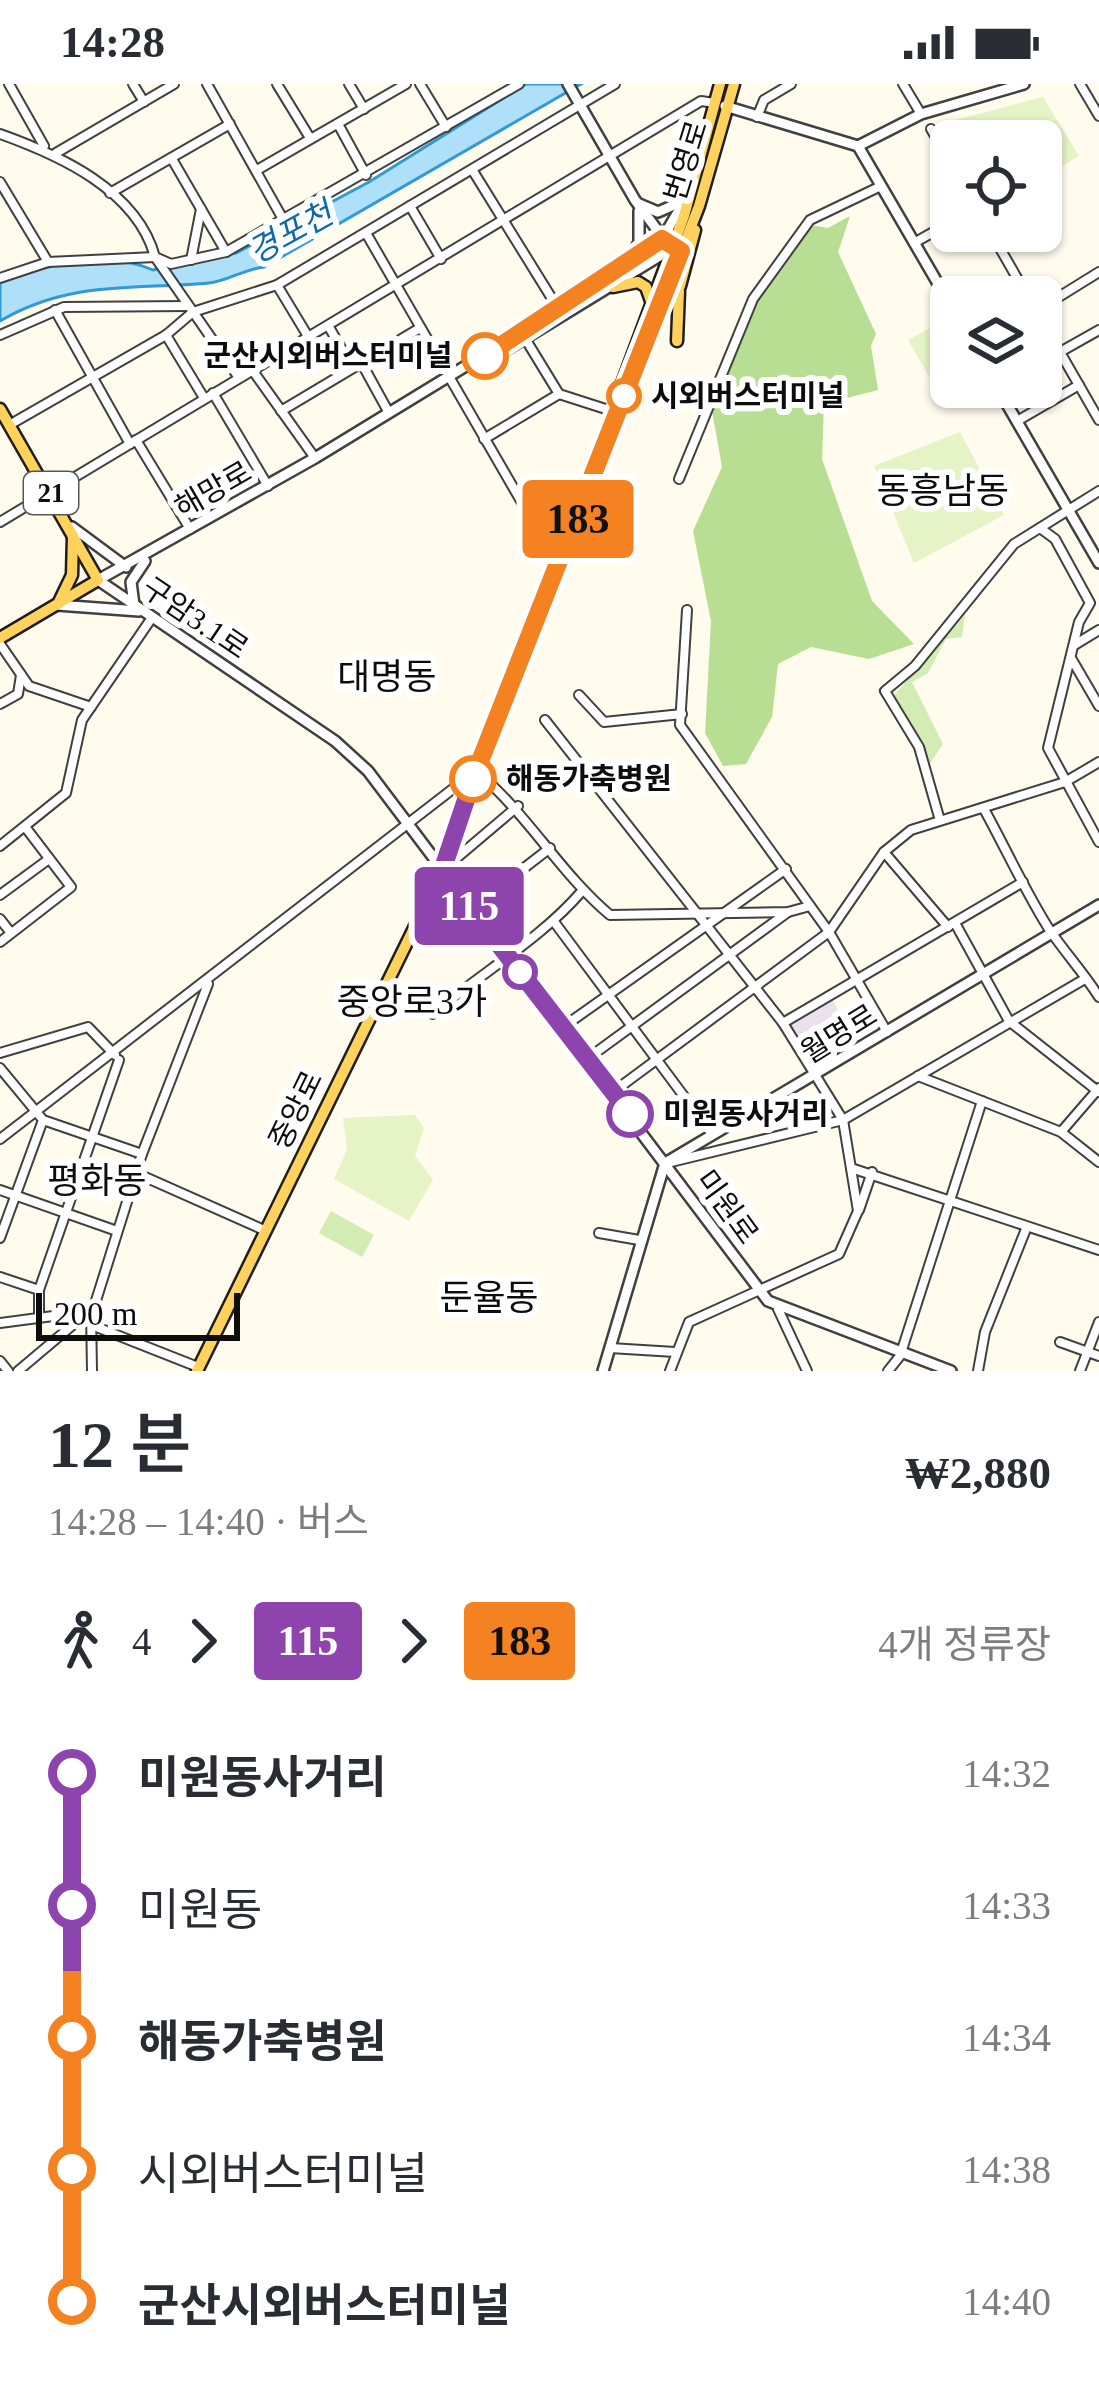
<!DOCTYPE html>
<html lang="ko">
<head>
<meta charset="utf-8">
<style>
	:root { --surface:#fff; --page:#f2f2f3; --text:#2b2b33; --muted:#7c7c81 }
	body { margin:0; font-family:"Times New Roman","Noto Sans KR",serif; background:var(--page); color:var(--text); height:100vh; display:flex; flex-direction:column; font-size:45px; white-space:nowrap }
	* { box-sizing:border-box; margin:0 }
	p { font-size:39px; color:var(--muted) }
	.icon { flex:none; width:66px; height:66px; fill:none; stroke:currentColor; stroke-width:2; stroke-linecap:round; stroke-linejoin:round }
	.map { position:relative; height:1287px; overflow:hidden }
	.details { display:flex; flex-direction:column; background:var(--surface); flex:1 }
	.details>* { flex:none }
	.badge { padding:0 24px; border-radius:9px; font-size:42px; line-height:78px }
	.buttons { position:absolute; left:930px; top:36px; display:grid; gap:24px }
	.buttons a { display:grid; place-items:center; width:132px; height:132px; border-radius:18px; background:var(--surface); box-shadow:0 3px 9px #0004; font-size:60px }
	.scale { position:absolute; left:36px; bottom:30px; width:204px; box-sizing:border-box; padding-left:12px; border:6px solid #0d0d0d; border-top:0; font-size:33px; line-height:42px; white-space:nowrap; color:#0d0d0d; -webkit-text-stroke:9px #fff; paint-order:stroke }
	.map>.badge { position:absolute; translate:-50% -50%; box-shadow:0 0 0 6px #fff }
	.legs { display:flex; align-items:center; gap:18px; height:132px; padding:0 48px; font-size:39px }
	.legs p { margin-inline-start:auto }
	.summary { display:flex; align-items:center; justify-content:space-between; height:204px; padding:0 48px }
	h1 { font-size:66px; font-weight:600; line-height:90px }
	ul { padding:0 48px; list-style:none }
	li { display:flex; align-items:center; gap:42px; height:132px; font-size:45px }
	li i { display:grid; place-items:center; width:18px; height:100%; margin:0 15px; background:currentColor }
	li i::after { content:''; width:30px; height:30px; margin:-15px; border:9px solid; border-radius:50%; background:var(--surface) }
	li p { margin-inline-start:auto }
	li:first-child i { background:linear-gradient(#0000 50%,currentColor 0) }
	li:last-child i { background:linear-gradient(currentColor 50%,#0000 0) }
	.status { display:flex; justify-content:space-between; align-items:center; height:84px; padding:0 60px; background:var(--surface); direction:ltr }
	.status svg { height:33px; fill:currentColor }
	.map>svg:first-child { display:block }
</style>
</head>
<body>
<div class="status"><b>14:28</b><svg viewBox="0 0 49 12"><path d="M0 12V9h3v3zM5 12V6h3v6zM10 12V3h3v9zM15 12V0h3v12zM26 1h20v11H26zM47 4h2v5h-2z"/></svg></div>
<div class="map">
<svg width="1099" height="1287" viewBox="0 0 1099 1287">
	<rect width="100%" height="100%" fill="#fffbed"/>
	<path fill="#ebe1ed" d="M827 907 850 946 805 974 780 933Z"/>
	<g fill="#d3ecb4">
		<path d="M965 531 962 553 946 555 928 589 912 598 943 660 929 681 924 660 894 611Z"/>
		<path d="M331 1127 374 1151 362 1173 319 1149Z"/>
	</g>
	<path fill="#b7de92" d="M850 132 838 168 876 250 871 262 878 306 824 320 822 375 872 517 914 560 869 575 811 563 778 580 772 633 746 680 723 682 705 649 711 537 693 447 722 383 712 327 756 213 810 141 828 144Z"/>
	<g fill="#e5f3c7">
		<path d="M1043 13 1079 72 1041 94V57L951 58 940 40Z"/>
		<path d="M941 238 951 256V298L937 306 908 256Z"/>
		<path d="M960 348 1004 431 914 479 874 382Z"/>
		<path d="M415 1031 424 1044 415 1072 433 1096 409 1137 334 1095 347 1066 343 1034Z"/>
	</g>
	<path fill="#aee0fa" stroke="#3099d6" stroke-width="3" d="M526 0H581L264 183C244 185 228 197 209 199 132 206 70 196 0 237V196C45 182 109 166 153 186L236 169 369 98Z"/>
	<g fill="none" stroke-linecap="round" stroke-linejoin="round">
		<defs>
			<g id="minor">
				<path d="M9 0 44 62"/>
				<path d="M133 0 144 18"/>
				<path d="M207 0 284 137"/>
				<path d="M277 0 310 54"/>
				<path d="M349 0 364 25"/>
				<path d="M420 0 446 43"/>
				<path d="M903 0 921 30"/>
				<path d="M1080 0 1099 32"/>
				<path d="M757 33 764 16 791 0"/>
				<path d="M338 40 366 91"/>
				<path d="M931 45 951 79"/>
				<path d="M0 50C59 71 137 106 155 173L171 180 226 168 519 0"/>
				<path d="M56 69 174 0"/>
				<path d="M172 75 226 168"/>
				<path d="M257 86 406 0"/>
				<path d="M473 87 559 226"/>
				<path d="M0 98 48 178"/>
				<path d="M110 109 230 40"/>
				<path d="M410 122 441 175"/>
				<path d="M990 147 1028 213"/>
				<path d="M366 149 558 481"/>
				<path d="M914 159 951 138"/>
				<path d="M191 176 201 125"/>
				<path d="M0 194 48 178 155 173 239 294"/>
				<path d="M277 201 309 254"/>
				<path d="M1041 224 1099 188"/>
				<path d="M55 226 130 360"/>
				<path d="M1041 235 1099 336"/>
				<path d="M329 243 352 283"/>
				<path d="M0 251 64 223 187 222"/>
				<path d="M166 251 204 314"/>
				<path d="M526 256 559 310"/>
				<path d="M1060 268 1099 246"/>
				<path d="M361 278 389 329"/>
				<path d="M253 287 315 374"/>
				<path d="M213 309 268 402"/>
				<path d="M559 310 615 328"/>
				<path d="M281 327 420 244"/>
				<path d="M1017 337 1079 301"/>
				<path d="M11 340 166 251 193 228 277 201 615 0"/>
				<path d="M484 355 559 310"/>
				<path d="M136 356 190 445"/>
				<path d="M679 395 753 215 810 136 881 102"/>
				<path d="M0 438 701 17 715 19"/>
				<path d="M1040 444 1055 455 1090 519 1079 538 1048 664 1099 758"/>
				<path d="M687 526 680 641 829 848 887 948"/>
				<path d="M0 560 29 602 91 623"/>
				<path d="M1076 560 1099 546"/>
				<path d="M1071 574 1099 622"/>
				<path d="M579 611 604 638 682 630"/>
				<path d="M0 620 18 610 21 591"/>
				<path d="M545 636 783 939 843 1036 858 1127 839 1170 689 1238 670 1287"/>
				<path d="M984 725C1006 765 1025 807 1049 845 1066 870 1084 889 1099 913"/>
				<path d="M939 733 919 663 885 607 915 582 1014 460 1099 407"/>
				<path d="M0 762 66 709 82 636 151 535"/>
				<path d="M884 768 948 843"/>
				<path d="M446 783 518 722"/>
				<path d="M0 811 49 775"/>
				<path d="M471 825 550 764"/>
				<path d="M0 835 11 849"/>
				<path d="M555 839 712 1050"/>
				<path d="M955 839 1009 937 1099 1008"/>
				<path d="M0 858 71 803 26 744"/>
				<path d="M433 930C481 889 542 854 582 807"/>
				<path d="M783 939 1023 798"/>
				<path d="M563 943 786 785"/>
				<path d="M0 969 88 943 115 971"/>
				<path d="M587 975 788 828"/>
				<path d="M0 984 43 1036 0 1154"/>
				<path d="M918 992 1061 1048 1099 1078"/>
				<path d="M613 1008 829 848 884 768 911 746 1065 698 1099 678"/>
				<path d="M43 1036 142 1070"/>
				<path d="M1061 1048 1099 1004"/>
				<path d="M0 1055 476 687C528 730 559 788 610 831L788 828 810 822"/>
				<path d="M671 1078 843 1036 1083 896"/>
				<path d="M851 1084 1099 1166"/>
				<path d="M136 1089 264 1146"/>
				<path d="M0 1106 117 1147"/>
				<path d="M859 1126 872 1088"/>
				<path d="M599 1149 639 1156"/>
				<path d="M0 1193 39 1206"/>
				<path d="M778 1225 807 1287"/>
				<path d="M39 1234V1206L119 976"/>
				<path d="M0 1239 91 1227 92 1287"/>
				<path d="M94 1242 198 1283"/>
				<path d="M1060 1258 1099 1272"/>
				<path d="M610 1264 675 1268"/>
				<path d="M0 1277 8 1287"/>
				<path d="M18 1287 94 1223 142 1070 208 900"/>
				<path d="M888 1287 900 1272 982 1017"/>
				<path d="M978 1287 985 1248 1026 1145"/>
				<path d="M1080 1287 1099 1238"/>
			</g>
			<g id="tertiary">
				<path d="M568 0 635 116 666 158"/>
				<path d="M725 22 858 62 951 222"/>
				<path d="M858 62 921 30 1024 0"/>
				<path d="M639 120 658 128 683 117"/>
				<path d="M631 173 639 158V127"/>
				<path d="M475 285 671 165"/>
				<path d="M997 303 1099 479"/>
				<path d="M72 443 126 483"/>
				<path d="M98 496 335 657 368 687 768 1217 951 1287"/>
				<path d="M98 496 315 374 582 211 662 155 684 118"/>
				<path d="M57 521 139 527"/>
				<path d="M134 521 131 498 145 477"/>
				<path d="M423 827 440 815 460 811"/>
				<path d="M603 1287 665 1079 1099 821"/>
			</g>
			<g id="primary">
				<path d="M613 203 638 198 646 203 651 217"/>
				<path d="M664 222 680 202 695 146"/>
				<path d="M677 257 679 207"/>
				<path d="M0 325 98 496 0 554"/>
				<path d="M558 472 684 132 720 0"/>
				<path d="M58 520 72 491 73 452"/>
				<path d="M197 1287 442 787 699 122 734 0"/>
			</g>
		</defs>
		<use href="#minor" stroke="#404040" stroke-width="12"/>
		<use href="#tertiary" stroke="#404040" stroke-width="14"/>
		<use href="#primary" stroke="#1e1e1e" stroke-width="15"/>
		<use href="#minor" stroke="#fff" stroke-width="8"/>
		<use href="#tertiary" stroke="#fff" stroke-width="9"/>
		<use href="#primary" stroke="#ffd25d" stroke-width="10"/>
	</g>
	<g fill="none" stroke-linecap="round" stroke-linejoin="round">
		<defs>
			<path id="line-1" d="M473 695 442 787 630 1030"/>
			<path id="line-2" d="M473 695 681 167 662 155 485 272"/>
		</defs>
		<use href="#line-1" stroke="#fff" stroke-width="27"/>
		<use href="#line-2" stroke="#fff" stroke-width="27"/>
		<use href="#line-1" stroke="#8e44ad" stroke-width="18"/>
		<use href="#line-2" stroke="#f58220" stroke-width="18"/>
	</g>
	<g fill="#fff" stroke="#f58220" stroke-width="6">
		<circle cx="485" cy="272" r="21"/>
		<circle cx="624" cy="312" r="15"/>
		<circle cx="473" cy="695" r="21"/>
	</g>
	<g fill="#fff" stroke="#8e44ad" stroke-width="6">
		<circle cx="520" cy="888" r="15"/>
		<circle cx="630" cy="1030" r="21"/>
	</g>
	<g text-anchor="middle" stroke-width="12" stroke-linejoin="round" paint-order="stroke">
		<rect fill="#fff" stroke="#565656" stroke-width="3" x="24" y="388" width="54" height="42" rx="9"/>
		<g font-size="27" font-weight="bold" fill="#0d0d0d">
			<text x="51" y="418">21</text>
		</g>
		<g font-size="30" fill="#0d0d0d" stroke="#fff">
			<text transform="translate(686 77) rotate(-73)" y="10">번영로</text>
			<text transform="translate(213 406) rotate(-30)" y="10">해망로</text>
			<text transform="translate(195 534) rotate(34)" y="10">구암3.1로</text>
			<text transform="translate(839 950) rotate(-32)" y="10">월명로</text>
			<text transform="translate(296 1026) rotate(-64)" y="10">중앙로</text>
			<text transform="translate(727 1123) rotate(54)" y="10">미원로</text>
		</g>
		<g font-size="30" font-weight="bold" fill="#0d0d0d" stroke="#fff" text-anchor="start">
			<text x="452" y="282" text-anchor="end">군산시외버스터미널</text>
			<text x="651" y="322">시외버스터미널</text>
			<text x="506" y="705">해동가축병원</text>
			<text x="663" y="1040">미원동사거리</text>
		</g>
		<g font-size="33" font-style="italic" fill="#0e69a7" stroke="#fff">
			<text transform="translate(290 148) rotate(-29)" y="12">경포천</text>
		</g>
		<g font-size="36" fill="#0d0d0d" stroke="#fff">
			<text x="943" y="419">동흥남동</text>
			<text x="387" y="605">대명동</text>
			<text x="412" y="930">중앙로3가</text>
			<text x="97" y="1109">평화동</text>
			<text x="489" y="1226">둔율동</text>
		</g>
	</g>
</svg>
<div class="buttons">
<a><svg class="icon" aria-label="locate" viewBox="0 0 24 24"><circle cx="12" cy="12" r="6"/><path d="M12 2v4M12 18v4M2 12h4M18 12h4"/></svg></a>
<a><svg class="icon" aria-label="layers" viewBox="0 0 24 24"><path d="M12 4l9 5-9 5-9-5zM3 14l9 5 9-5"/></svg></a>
</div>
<div class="scale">200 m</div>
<b class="badge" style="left:469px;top:822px;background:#8e44ad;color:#fff">115</b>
<b class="badge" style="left:578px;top:435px;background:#f58220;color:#111">183</b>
</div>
<section class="details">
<div class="summary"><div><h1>12 분</h1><p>14:28 – 14:40 · 버스</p></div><b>₩2,880</b></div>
<div class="legs"><svg class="icon" aria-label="walk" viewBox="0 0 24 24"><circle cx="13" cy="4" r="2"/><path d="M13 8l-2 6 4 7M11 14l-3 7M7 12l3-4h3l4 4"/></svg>4<svg class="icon" aria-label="forward" viewBox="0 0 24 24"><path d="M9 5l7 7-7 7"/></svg><b class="badge" style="background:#8e44ad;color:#fff">115</b><svg class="icon" aria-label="forward" viewBox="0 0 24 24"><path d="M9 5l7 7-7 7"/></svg><b class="badge" style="background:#f58220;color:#111">183</b><p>4개 정류장</p></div>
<ul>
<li><i style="color:#8e44ad"></i><b>미원동사거리</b><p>14:32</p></li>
<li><i style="color:#8e44ad"></i><span>미원동</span><p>14:33</p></li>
<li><i style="color:#f58220"></i><b>해동가축병원</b><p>14:34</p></li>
<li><i style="color:#f58220"></i><span>시외버스터미널</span><p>14:38</p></li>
<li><i style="color:#f58220"></i><b>군산시외버스터미널</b><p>14:40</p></li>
</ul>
</section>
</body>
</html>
